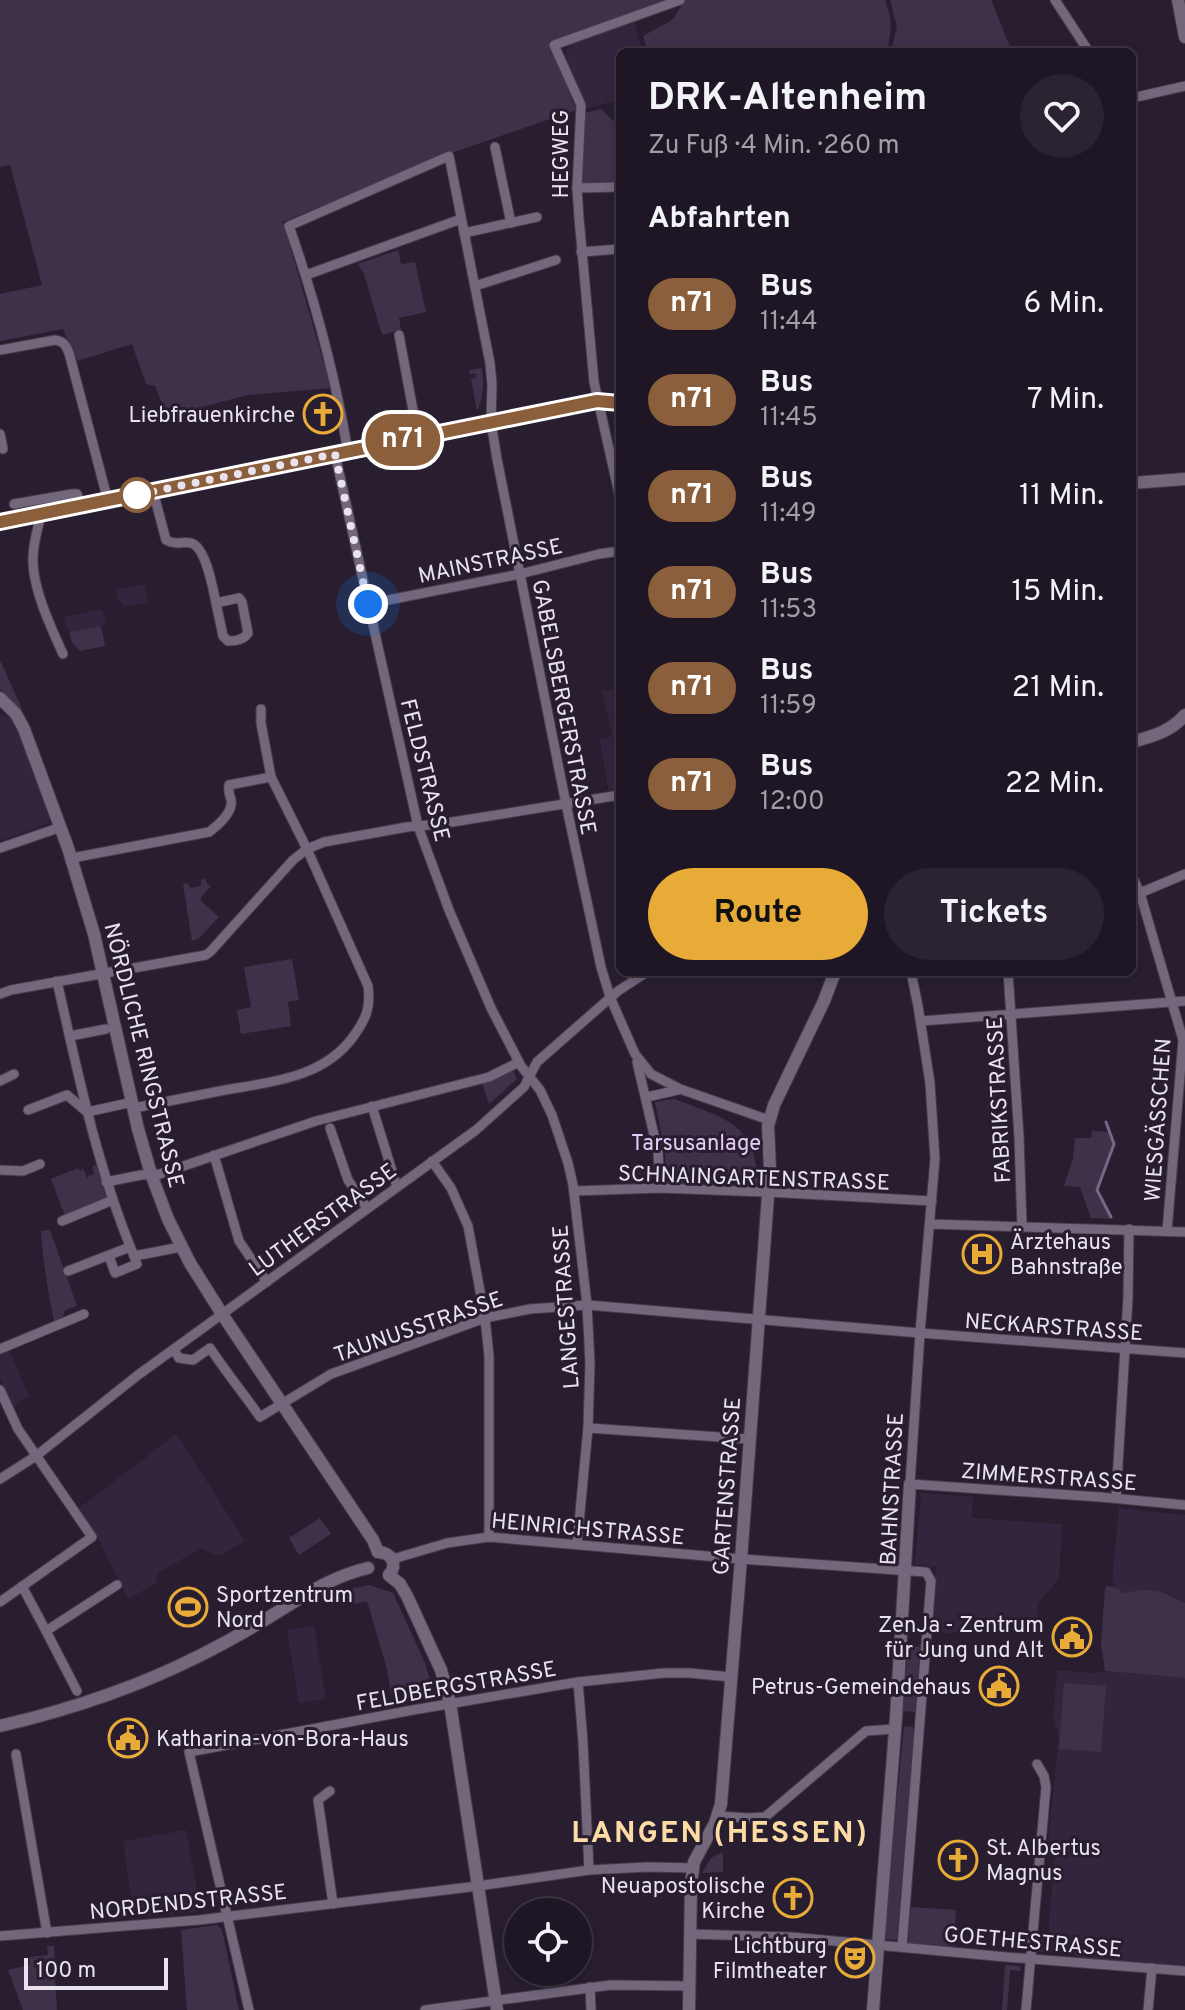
<!DOCTYPE html>
<html lang="de">
<head>
<meta charset="utf-8">
<style>
	:root { --surface:#1e1624; --page:#2b2331; --text:#f1f3f6; --muted:#a19fa6; --line:#3c3541; --accent:#e8ab37 }
	body { margin:0; font-family:Overpass,sans-serif; background:var(--page); color:var(--text); height:100vh; display:flex; flex-direction:column; font-size:30px; white-space:nowrap }
	* { box-sizing:border-box; margin:0 }
	p { font-size:26px; color:var(--muted) }
	.icon { flex:none; width:44px; height:44px; fill:none; stroke:currentColor; stroke-width:2; stroke-linecap:round; stroke-linejoin:round }
	.map { position:relative; flex:1; overflow:hidden }
	.drawer { position:absolute; left:616px; top:48px; width:520px; height:928px; display:flex; flex-direction:column; background:var(--surface); border-radius:12px; box-shadow:0 4px 12px #0003,0 0 0 2px var(--line) }
	.drawer>* { flex:none }
	.badge { padding:0 16px; border-radius:26px; font-size:28px; line-height:52px }
	.fabs { position:absolute; left:504px; top:1898px; display:grid; gap:16px }
	.fabs a { display:grid; place-items:center; width:88px; height:88px; border-radius:50%; background:var(--surface); box-shadow:0 4px 12px #0003,0 0 0 2px var(--line); font-size:40px }
	.scale { position:absolute; left:24px; bottom:20px; width:144px; box-sizing:border-box; padding-left:8px; border:4px solid #e9e2ef; border-top:0; font-size:22px; line-height:28px; white-space:nowrap; color:#e9e2ef; -webkit-text-stroke:6px #281e30; paint-order:stroke }
	.you { position:absolute; width:40px; height:40px; margin:-20px; border:6px solid #fff; border-radius:50%; background:#1a73e8; box-shadow:0 0 0 12px #1a73e833 }
	.map>.badge { position:absolute; translate:-50% -50%; box-shadow:0 0 0 4px #fff }
	h2 { padding:0 32px; font-size:30px; line-height:72px }
	.round { display:grid; place-items:center; flex:none; width:84px; height:84px; border-radius:42px; background:var(--page) }
	.summary { display:flex; align-items:center; justify-content:space-between; height:136px; padding:0 32px }
	h1 { font-size:38px; font-weight:700; line-height:60px }
	.action { display:flex; gap:16px; margin-top:auto; padding:16px 32px }
	.action a { flex:1; height:92px; border-radius:48px; background:var(--accent); color:#111; font-size:32px; font-weight:700; line-height:92px; text-align:center }
	.action a+a { background:var(--page); color:var(--text) }
	ul { padding:0; list-style:none }
	li { display:flex; align-items:center; gap:24px; height:96px; padding:0 32px }
	li div { flex:1 }
	li b { display:block; font-size:30px }
	li em { font-style:normal }
	li .badge { min-width:88px; font-weight:700; text-align:center }
	.map>svg:first-child { display:block }
</style>
</head>
<body>
<div class="map">
<svg width="1185" height="2010" viewBox="0 0 1185 2010">
	<rect width="100%" height="100%" fill="#281e30"/>
	<g fill="#33253d">
		<path d="M634 20 642 52H620V100L584 109 565 56 567 49 573 41Z"/>
		<path d="M144 584 148 602 124 607 122 603H119L116 590Z"/>
		<path d="M102 609 106 625 69 632 63 617Z"/>
		<path d="M619 688 620 792 609 794 600 739 612 736 602 691Z"/>
		<path d="M0 715 12 718 20 733 50 814 49 823 0 841Z"/>
		<path d="M9 1349 29 1396 13 1407 0 1377V1353Z"/>
		<path d="M176 1434 245 1541 220 1556 201 1549 158 1572 156 1583 128 1599 95 1532 78 1509Z"/>
		<path d="M921 1493 973 1497 972 1518 1062 1524 1059 1579 1038 1603 1037 1622 931 1635 936 1566 915 1565Z"/>
		<path d="M1119 1508 1185 1515V1603L1172 1595 1152 1589 1124 1593 1118 1589 1112 1582Z"/>
		<path d="M314 1626 326 1699 299 1703 287 1630Z"/>
		<path d="M1057 1670 1097 1673 1102 1671 1185 1678V1966L1078 1958 1076 1954 1036 1952 1038 1933H1048L1055 1853 1047 1852 1059 1735 1053 1716Z"/>
		<path d="M186 1830 201 1911 134 1918 123 1841Z"/>
	</g>
	<g fill="#40314b">
		<path d="M0 0H666L549 41 576 110 446 155 283 222 331 388 248 395 167 416 155 386 146 384 132 344 77 361 63 329 0 341V294L42 285 10 165 0 167Z"/>
		<path d="M685 0H885C893 21 891 30 887 52H648L643 36 672 20Z"/>
		<path d="M890 0H991L1012 52H891L897 27Z"/>
		<path d="M601 109 620 127V182L580 183 584 113Z"/>
		<path d="M398 250 401 264 415 262 426 312 399 318 401 330 382 335 364 274 358 264Z"/>
		<path d="M482 368C484 382 484 398 477 411L471 379 476 378 475 373 470 374 469 370Z"/>
		<path d="M101 626 105 646 80 651 72 642 69 632Z"/>
		<path d="M0 660 22 709 19 710 0 689Z"/>
		<path d="M206 879 207 884 211 886 201 897V901L219 917 198 939 192 941 183 884 188 883 190 888 201 886V880Z"/>
		<path d="M292 959 299 1000 288 1002 291 1026 241 1034 237 1010 251 1007 244 967Z"/>
		<path d="M512 1069 517 1079 489 1104 482 1083Z"/>
		<path d="M674 1099C725 1118 758 1124 758 1187H740L739 1177 687 1175 685 1184 666 1183 665 1152 655 1102Z"/>
		<path d="M1092 1131 1108 1132 1113 1143 1096 1190 1112 1219 1091 1218 1080 1187 1064 1186 1073 1159 1075 1138H1091Z"/>
		<path d="M99 1164 109 1199 65 1216 51 1179 78 1168 80 1171 83 1169 88 1179V1176L94 1174 92 1167Z"/>
		<path d="M50 1230 77 1306 65 1310 63 1317 54 1321C48 1291 43 1262 41 1231Z"/>
		<path d="M320 1518 331 1534 299 1555 289 1538Z"/>
		<path d="M369 1585 393 1593 425 1663 432 1686 391 1693 387 1669 367 1601 354 1604 351 1589Z"/>
		<path d="M1107 1586 1115 1587 1124 1593C1156 1587 1157 1589 1185 1603V1678L1105 1671 1101 1644 1105 1589Z"/>
		<path d="M908 1646 920 1647 915 1712 903 1711Z"/>
		<path d="M1064 1683 1106 1686 1101 1752 1059 1749Z"/>
		<path d="M904 1726 913 1727 914 1730 897 1938 896 1940 886 1939 884 1937Z"/>
		<path d="M723 1852V1872L702 1873 711 1858Z"/>
		<path d="M911 1907 956 1910 954 1946 908 1943Z"/>
		<path d="M217 1925 222 1930 239 2010H187L181 1930Z"/>
		<path d="M47 1946H54L55 1961 45 1962 47 1979 55 1978 57 2010H23L8 1970 30 1965 29 1957 48 1955Z"/>
		<path d="M1005 1965 1020 1966 1021 1971 1010 1970 1007 2010H1002Z"/>
	</g>
	<g fill="none" stroke-linecap="round" stroke-linejoin="round">
		<path stroke="#786587" stroke-width="3" d="M1106 1122 1114 1144 1097 1190 1111 1217"/>
		<defs>
			<g id="street">
				<path d="M1055 0 1089 52"/>
				<path d="M1132 98 1185 86"/>
				<path d="M495 147 511 223"/>
				<path d="M577 188 620 187"/>
				<path d="M464 233 537 217"/>
				<path d="M581 252 620 249"/>
				<path d="M306 275 461 219"/>
				<path d="M475 286 556 260"/>
				<path d="M399 335 418 437"/>
				<path d="M0 350 55 340C63 341 66 345 69 353L108 501"/>
				<path d="M0 434 3 449"/>
				<path d="M348 452C335 375 315 300 289 226L449 156 490 363 492 384 491 422 497 459 566 804 601 967 610 997 635 1054 651 1074 680 1089 769 1120"/>
				<path d="M335 454 418 826 449 910 491 1008 521 1066 540 1090 552 1115 568 1163 573 1185 587 1305 590 1363 588 1428 577 1544"/>
				<path d="M153 491 166 540C176 546 182 541 191 543 206 547 213 589 216 603"/>
				<path d="M620 498 594 382 579 218 577 188 581 105 554 45 680 0"/>
				<path d="M14 504 72 494H77L82 506"/>
				<path d="M41 514C38 528 33 543 33 558 32 587 51 628 63 654"/>
				<path d="M239 598 242 602 248 633C244 640 236 641 228 641L223 636 216 603Z"/>
				<path d="M368 604 520 574 599 554 620 551"/>
				<path d="M261 709V723L271 777"/>
				<path d="M0 848 61 827"/>
				<path d="M72 858 209 832C216 827 230 815 231 805 233 798 227 795 229 785L271 777 307 849 368 986C371 1008 366 1019 353 1037 323 1078 271 1082 225 1090 195 1096 164 1102 134 1108"/>
				<path d="M1132 876 1140 893 1183 1040 1167 1231"/>
				<path d="M1132 894 1140 893 1185 874"/>
				<path d="M911 972 918 1006 930 1083 935 1159 920 1333 910 1484 1100 1497 1185 1505"/>
				<path d="M1008 972 1019 1137 1022 1227"/>
				<path d="M57 981C78 1074 97 1167 134 1256L181 1247"/>
				<path d="M0 994 11 990 206 955 211 951 293 860 307 849 324 842 407 827 440 824 620 795"/>
				<path d="M921 1021 1185 1001"/>
				<path d="M70 1036 106 1029"/>
				<path d="M637 1062 658 1152 660 1188"/>
				<path d="M0 1081 14 1074"/>
				<path d="M647 1097 678 1090"/>
				<path d="M372 1106 397 1187"/>
				<path d="M28 1110 67 1095 87 1112 133 1102"/>
				<path d="M330 1128 348 1180 367 1208"/>
				<path d="M214 1155 239 1241 267 1282"/>
				<path d="M432 1161 451 1188 468 1226 485 1318 489 1356V1537"/>
				<path d="M0 1170 23 1171 40 1164"/>
				<path d="M106 1182 141 1175 160 1174 316 1121 489 1077 519 1062"/>
				<path d="M574 1191 660 1188 767 1192 932 1201"/>
				<path d="M62 1221 113 1200"/>
				<path d="M930 1224 1185 1232"/>
				<path d="M109 1256 115 1273 137 1264 134 1256"/>
				<path d="M68 1271 130 1247"/>
				<path d="M0 1349 84 1314"/>
				<path d="M174 1350 179 1358 193 1360 210 1348C226 1372 244 1394 260 1417L331 1374 485 1318 530 1309 587 1305 920 1333 1185 1353"/>
				<path d="M0 1390 18 1429 92 1537 0 1602"/>
				<path d="M588 1428 749 1439"/>
				<path d="M0 1479 36 1456 138 1375 476 1130 524 1087 537 1062 618 991 647 972"/>
				<path d="M1116 1498 1128 1298 1129 1229"/>
				<path d="M393 1559 447 1543 489 1537 741 1559 926 1572 931 1581 902 1947"/>
				<path d="M22 1586 46 1631"/>
				<path d="M578 1682 583 1742 589 1870"/>
				<path d="M77 1691 46 1631 117 1585"/>
				<path d="M16 1754 47 1933"/>
				<path d="M330 1791 318 1800 333 1904"/>
				<path d="M718 1816 749 1818 765 1817 866 1731 895 1729"/>
				<path d="M690 1934 791 1937 1006 1957 1185 1971"/>
				<path d="M0 1936 199 1920 478 1886 589 1870 648 1867 693 1868"/>
				<path d="M590 1987 591 2010"/>
				<path d="M249 2010 189 1752 413 1710 578 1682 664 1673H689L731 1677"/>
				<path d="M425 2010 611 1985 690 1986"/>
				<path d="M1026 2010 1046 1787 1044 1776 1037 1764"/>
				<path d="M1148 2010 1152 1968"/>
			</g>
			<g id="secondary">
				<path d="M1178 0 1185 37"/>
				<path d="M1132 483 1185 479"/>
				<path d="M0 522 597 401 620 403"/>
				<path d="M0 698 16 714 24 729 68 848 94 934 138 1129 151 1174 168 1219 190 1263 222 1314 373 1540 378 1552"/>
				<path d="M1132 742C1153 736 1170 732 1185 715"/>
				<path d="M378 1552C392 1553 398 1564 389 1575"/>
				<path d="M389 1575 400 1584 407 1596 441 1670 450 1703 497 2010"/>
				<path d="M0 1726C69 1710 138 1687 201 1655 225 1643 248 1630 271 1616 302 1597 332 1576 368 1568"/>
				<path d="M689 2010 691 1884 694 1862 715 1823 721 1804 741 1559 770 1169 768 1126 774 1105 824 1001 835 972"/>
				<path d="M873 2010 896 1718 910 1484"/>
			</g>
		</defs>
		<use href="#street" stroke="#453c4c" stroke-width="11"/>
		<use href="#secondary" stroke="#453c4c" stroke-width="14"/>
		<use href="#street" stroke="#73677c" stroke-width="9"/>
		<use href="#secondary" stroke="#73677c" stroke-width="12"/>
	</g>
	<g fill="none" stroke-linecap="round" stroke-linejoin="round">
		<defs>
			<path id="line" d="M0 522 597 401 620 403"/>
		</defs>
		<use href="#line" stroke="#fff" stroke-width="18"/>
		<use href="#line" stroke="#8b5e3c" stroke-width="12"/>
		<path stroke="#e9e2ef" stroke-width="8" stroke-dasharray="0 14.4" d="M137 495 131 496 335 454 368 604"/>
	</g>
	<defs>
		<symbol id="church-ring" viewBox="-11 -11 22 22"><circle r="9.5" fill="#281e30" stroke="#e8ab37" stroke-width="1.5"/><path d="M-1.2-6h2.4v3.5h3.3v2.4h-3.3V6h-2.4V-.1h-3.3v-2.4h3.3Z" fill="#e8ab37"/></symbol>
		<symbol id="hospital-ring" viewBox="-11 -11 22 22"><circle r="9.5" fill="#281e30" stroke="#e8ab37" stroke-width="1.5"/><path d="M-5-5h3v3.5h4V-5h3V5h-3V1.5h-4V5h-3Z" fill="#e8ab37"/></symbol>
		<symbol id="stadium-ring" viewBox="-11 -11 22 22"><circle r="9.5" fill="#281e30" stroke="#e8ab37" stroke-width="1.5"/><path d="M0-5a6.5 5 0 1 0 0 10a6.5 5 0 1 0 0-10ZM-3.5-1.8h7v3.6h-7Z" fill="#e8ab37"/></symbol>
		<symbol id="civic-ring" viewBox="-11 -11 22 22"><circle r="9.5" fill="#281e30" stroke="#e8ab37" stroke-width="1.5"/><path d="M-.6-6.5H3V-4.5H.6V-3L4-1V1h2V6H-6V1h2V-1L-.6-3ZM-1.2 2.5V6h2.4V2.5Z" fill="#e8ab37"/></symbol>
		<symbol id="theatre-ring" viewBox="-11 -11 22 22"><circle r="9.5" fill="#281e30" stroke="#e8ab37" stroke-width="1.5"/><path d="M-5-5.5Q0-4 5-5.5V0Q5 5 0 6Q-5 5-5 0ZM-3.3-2.5H-1v1.5H-3.3ZM1-2.5H3.3v1.5H1ZM-2.8 1Q0 5.5 2.8 1Z" fill="#e8ab37"/></symbol>
	</defs>
	<g fill-rule="evenodd">
		<use href="#church-ring" x="301" y="392" width="44" height="44"/>
		<use href="#hospital-ring" x="960" y="1232" width="44" height="44"/>
		<use href="#stadium-ring" x="166" y="1585" width="44" height="44"/>
		<use href="#civic-ring" x="1050" y="1615" width="44" height="44"/>
		<use href="#civic-ring" x="977" y="1664" width="44" height="44"/>
		<use href="#civic-ring" x="106" y="1716" width="44" height="44"/>
		<use href="#church-ring" x="936" y="1838" width="44" height="44"/>
		<use href="#church-ring" x="771" y="1876" width="44" height="44"/>
		<use href="#theatre-ring" x="833" y="1936" width="44" height="44"/>
	</g>
	<circle fill="#fff" stroke="#8b5e3c" stroke-width="4" cx="137" cy="495" r="16"/>
	<g text-anchor="middle" stroke-width="6" stroke-linejoin="round" paint-order="stroke">
		<g font-size="22" fill="#e9e2ef" stroke="#281e30">
			<text transform="translate(560 154) rotate(-90)" y="8">HEGWEG</text>
			<text transform="translate(490 560) rotate(-12)" y="8">MAINSTRASSE</text>
			<text transform="translate(565 707) rotate(79)" y="8">GABELSBERGERSTRASSE</text>
			<text transform="translate(426 770) rotate(76)" y="8">FELDSTRASSE</text>
			<text transform="translate(145 1055) rotate(76)" y="8">NÖRDLICHE RINGSTRASSE</text>
			<text transform="translate(998 1100) rotate(-93)" y="8">FABRIKSTRASSE</text>
			<text transform="translate(1157 1120) rotate(-86)" y="8">WIESGÄSSCHEN</text>
			<text transform="translate(754 1177) rotate(2)" y="8">SCHNAINGARTENSTRASSE</text>
			<text transform="translate(322 1219) rotate(-36)" y="8">LUTHERSTRASSE</text>
			<text transform="translate(565 1307) rotate(-94)" y="8">LANGESTRASSE</text>
			<text transform="translate(418 1326) rotate(-19)" y="8">TAUNUSSTRASSE</text>
			<text transform="translate(1054 1326) rotate(4)" y="8">NECKARSTRASSE</text>
			<text transform="translate(1049 1476) rotate(4)" y="8">ZIMMERSTRASSE</text>
			<text transform="translate(726 1486) rotate(-86)" y="8">GARTENSTRASSE</text>
			<text transform="translate(891 1489) rotate(-87)" y="8">BAHNSTRASSE</text>
			<text transform="translate(588 1528) rotate(5)" y="8">HEINRICHSTRASSE</text>
			<text transform="translate(456 1685) rotate(-10)" y="8">FELDBERGSTRASSE</text>
			<text transform="translate(188 1901) rotate(-6)" y="8">NORDENDSTRASSE</text>
			<text transform="translate(1033 1941) rotate(5)" y="8">GOETHESTRASSE</text>
		</g>
		<g font-size="22" fill="#e9e2ef" stroke="#281e30" text-anchor="end">
			<text x="295" y="422">Liebfrauenkirche</text>
			<text x="1010" y="1249" text-anchor="start">Ärztehaus<tspan x="1010" dy="25">Bahnstraße</tspan></text>
			<text x="216" y="1602" text-anchor="start">Sportzentrum<tspan x="216" dy="25">Nord</tspan></text>
			<text x="1044" y="1632">ZenJa - Zentrum<tspan x="1044" dy="25">für Jung und Alt</tspan></text>
			<text x="971" y="1694">Petrus-Gemeindehaus</text>
			<text x="156" y="1746" text-anchor="start">Katharina-von-Bora-Haus</text>
			<text x="986" y="1855" text-anchor="start">St. Albertus<tspan x="986" dy="25">Magnus</tspan></text>
			<text x="765" y="1893">Neuapostolische<tspan x="765" dy="25">Kirche</tspan></text>
			<text x="827" y="1953">Lichtburg<tspan x="827" dy="25">Filmtheater</tspan></text>
		</g>
		<g font-size="22" fill="#e5cdf8" stroke="#281e30">
			<text x="696" y="1150">Tarsusanlage</text>
		</g>
		<g font-size="30" font-weight="bold" letter-spacing="2" fill="#fddba4" stroke="#281e30">
			<text x="720" y="1842">LANGEN (HESSEN)</text>
		</g>
	</g>
</svg>
<div class="fabs">
<a><svg class="icon" aria-label="locate" viewBox="0 0 24 24"><circle cx="12" cy="12" r="6"/><path d="M12 2v4M12 18v4M2 12h4M18 12h4"/></svg></a>
</div>
<div class="scale">100 m</div>
<div class="you" style="left:368px;top:604px"></div>
<b class="badge" style="left:403px;top:440px;background:#8b5e3c;color:#fff">n71</b>
<section class="drawer">
<div class="summary"><div><h1>DRK-Altenheim</h1><p>Zu Fuß · 4 Min. · 260 m</p></div><a class="round"><svg class="icon" aria-label="heart" viewBox="0 0 24 24"><path d="M12 20l-8-8c-3-5 5-10 8-4 3-6 11-1 8 4z"/></svg></a></div>
<h2>Abfahrten</h2>
<ul>
<li><span class="badge" style="background:#8b5e3c;color:#fff">n71</span><div><b>Bus</b><p>11:44</p></div><em>6 Min.</em></li>
<li><span class="badge" style="background:#8b5e3c;color:#fff">n71</span><div><b>Bus</b><p>11:45</p></div><em>7 Min.</em></li>
<li><span class="badge" style="background:#8b5e3c;color:#fff">n71</span><div><b>Bus</b><p>11:49</p></div><em>11 Min.</em></li>
<li><span class="badge" style="background:#8b5e3c;color:#fff">n71</span><div><b>Bus</b><p>11:53</p></div><em>15 Min.</em></li>
<li><span class="badge" style="background:#8b5e3c;color:#fff">n71</span><div><b>Bus</b><p>11:59</p></div><em>21 Min.</em></li>
<li><span class="badge" style="background:#8b5e3c;color:#fff">n71</span><div><b>Bus</b><p>12:00</p></div><em>22 Min.</em></li>
</ul>
<div class="action"><a>Route</a><a>Tickets</a></div>
</section>
</div>
</body>
</html>
